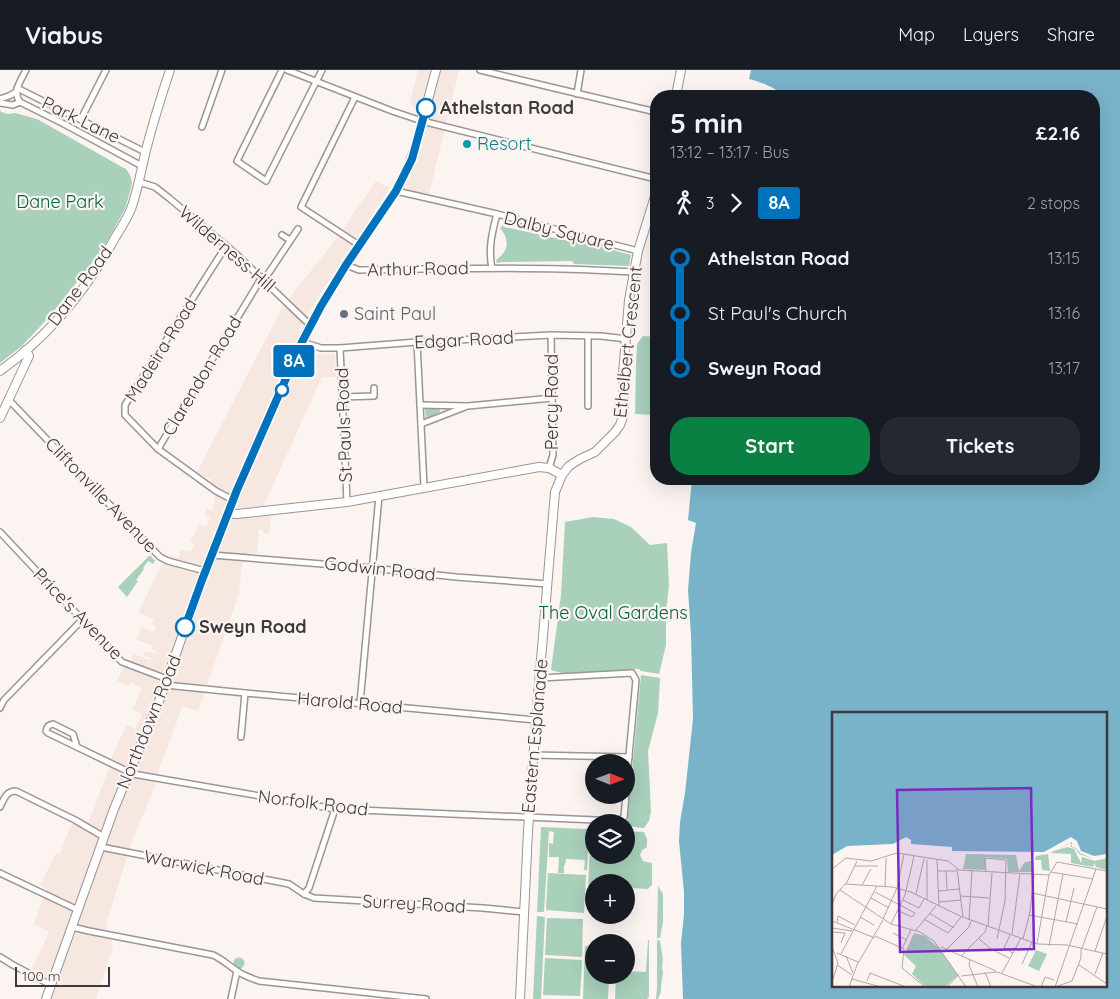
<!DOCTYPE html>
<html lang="en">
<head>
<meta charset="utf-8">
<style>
	:root { --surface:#171b24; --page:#242831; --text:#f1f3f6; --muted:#9ea1a6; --line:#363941; --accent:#0b8043 }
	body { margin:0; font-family:Quicksand,sans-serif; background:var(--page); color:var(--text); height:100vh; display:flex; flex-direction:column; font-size:19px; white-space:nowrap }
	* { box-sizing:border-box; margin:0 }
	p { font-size:16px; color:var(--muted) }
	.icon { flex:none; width:28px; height:28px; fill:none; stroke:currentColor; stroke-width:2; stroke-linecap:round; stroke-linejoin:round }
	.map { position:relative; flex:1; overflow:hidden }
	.details { position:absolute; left:650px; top:20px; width:450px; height:395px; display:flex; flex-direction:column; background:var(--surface); border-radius:20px; box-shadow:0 5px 20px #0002 }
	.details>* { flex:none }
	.badge { padding:0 10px; border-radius:4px; font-size:18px; line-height:32px }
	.needle { width:32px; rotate:91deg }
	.fabs { position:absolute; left:585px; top:684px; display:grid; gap:10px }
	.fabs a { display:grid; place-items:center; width:50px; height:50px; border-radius:50%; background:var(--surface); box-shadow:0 5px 20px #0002; font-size:25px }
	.scale { position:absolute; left:15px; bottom:12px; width:95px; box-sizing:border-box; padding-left:5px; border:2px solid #3d3a39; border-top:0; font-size:14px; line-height:18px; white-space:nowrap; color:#3d3a39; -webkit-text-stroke:4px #fcf4f1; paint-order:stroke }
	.map>.badge { position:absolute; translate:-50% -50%; box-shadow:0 0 0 2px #fff }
	.legs { display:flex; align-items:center; gap:8px; height:55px; padding:0 20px; font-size:16px }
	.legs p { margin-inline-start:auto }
	.head { display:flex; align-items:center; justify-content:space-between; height:85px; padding:0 20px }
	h1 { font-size:28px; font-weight:700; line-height:38px }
	.button { display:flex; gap:10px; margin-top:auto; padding:10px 20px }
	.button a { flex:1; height:58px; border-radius:20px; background:var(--accent); color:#fff; font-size:20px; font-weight:700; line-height:58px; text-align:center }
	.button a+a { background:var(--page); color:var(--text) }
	ul { padding:0 20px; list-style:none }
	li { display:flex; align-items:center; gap:18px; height:55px; font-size:19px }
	li i { display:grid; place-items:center; width:8px; height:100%; margin:0 6px; background:currentColor }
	li i::after { content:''; width:12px; height:12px; margin:-6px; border:4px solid; border-radius:50%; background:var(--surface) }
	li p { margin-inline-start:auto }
	li:first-child i { background:linear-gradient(#0000 50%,currentColor 0) }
	li:last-child i { background:linear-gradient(currentColor 50%,#0000 0) }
	header { display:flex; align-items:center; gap:30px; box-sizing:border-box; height:70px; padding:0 25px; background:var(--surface); border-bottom:1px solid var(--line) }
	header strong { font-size:24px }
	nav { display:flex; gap:28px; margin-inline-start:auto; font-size:18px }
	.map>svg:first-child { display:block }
</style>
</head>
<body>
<header>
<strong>Viabus</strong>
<nav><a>Map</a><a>Layers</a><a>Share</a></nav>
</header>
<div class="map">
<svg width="1120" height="929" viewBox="0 0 1120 929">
	<rect width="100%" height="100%" fill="#fcf4f1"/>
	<g fill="#f7e7e1">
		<path d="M418 0H459L429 124 426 125 402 120 409 108 416 90 429 39 421 36 418 38 412 36 410 33Z"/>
		<path d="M376 111 390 118 309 241 299 261 307 285 335 284 336 307H322L264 435 271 447 269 464 263 463V460H259L257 484 247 483 242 494 239 524 198 641 182 637 171 668 159 699 155 716 131 774 106 855 113 876 96 929H50L43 904 32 899 49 862 34 854 46 819 40 815 56 783 60 784 70 757 77 747 88 752 97 732 96 731 99 726 100 721 109 698 112 687 126 655 135 659 142 644 133 639 142 618 130 613 129 616 117 611 121 602 131 590 134 584 150 590 151 588 144 586 145 581 158 584 159 583 151 579 152 575 137 570 141 557 154 562 156 556H157L152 554 154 549 139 543 140 539 162 494 170 485 178 488 181 479 191 482 194 474 189 472 191 470V468L193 467 198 454 206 457 210 448 204 445 207 439 212 440 215 426 210 409 197 402 283 236 333 173Z"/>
	</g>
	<g fill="#a8d0ba">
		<path d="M0 39 1 42 8 44 15 43 37 49 122 97 126 99 130 105 132 112 131 118 125 139 103 179 49 247 22 276 0 293Z"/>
		<path d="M503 155 504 157 574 172 577 170 631 185 629 196 574 194 572 191 501 192 497 193 496 190C509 181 510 170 500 158Z"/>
		<path d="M643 266 656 267V345L635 344 636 296 637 274Z"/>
		<path d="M425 338H438L440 340V342L426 349Z"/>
		<path d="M593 447 614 449 631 457 650 475 667 473 669 516 666 540V575L659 604 641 601 639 599 566 604 551 600 561 525 565 452Z"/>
		<path d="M150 485 155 491 153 494 148 491 143 498 144 499 136 510 138 511 127 527 118 517Z"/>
		<path d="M641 605 660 608 658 643 648 681 651 742 649 751 644 758 627 756Z"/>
		<path d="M541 757 587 759V763L589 764 587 800H584L585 790 566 789 565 795H564V803H558L559 787H549V773L553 774 554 762 549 761 544 842H537Z"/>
		<path d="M591 759H594V785H626V761L644 762 647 769V777L642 780 640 785 643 791 652 793V815L648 819 630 818 629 820H626V812H594V819L588 818Z"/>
		<path d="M548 803 586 805 584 843 546 840Z"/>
		<path d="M658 816 663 824V852L660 868H657Z"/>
		<path d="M537 846 545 847 541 929H533Z"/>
		<path d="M547 848 583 849 582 887 545 885Z"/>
		<path d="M648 870H649V927L647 929H615L616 905H626V901L646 902Z"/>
		<path d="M657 870 660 871 663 889 662 898 663 903 661 915V922L658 929H656L657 917Z"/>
		<path d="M585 876H594V905H609L608 929H583Z"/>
		<circle cx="239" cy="893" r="5.5"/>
		<path d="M545 888 582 890 580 926 543 925Z"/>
	</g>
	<path fill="#79b3ca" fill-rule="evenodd" d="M751 0H1120V929H683L681 873 684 845V822L679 771 680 752 685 723 693 649 691 565 688 520 691 483 696 453 688 450 692 409H1094V26H784C776 18 761 12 749 9ZM834 643H1106V915H834Z"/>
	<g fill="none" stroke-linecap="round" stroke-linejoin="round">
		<defs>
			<g id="street">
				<path d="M282 0 237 91 266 111 322 0"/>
				<path d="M287 0 392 41 422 51 656 109"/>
				<path d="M480 0 550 17 656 42"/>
				<path d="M17 18 145 82"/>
				<path d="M577 24 581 0"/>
				<path d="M355 27 301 137 359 175"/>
				<path d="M0 29 9 26 16 22"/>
				<path d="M20 32 64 54 142 96"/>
				<path d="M20 32C12 22 21 10 26 0"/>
				<path d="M0 33 13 35 20 32"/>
				<path d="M81 49 106 0"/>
				<path d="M202 57 222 0"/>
				<path d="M139 112 155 117 169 128 235 183 310 255"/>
				<path d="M396 121 497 144 638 181"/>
				<path d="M282 165 290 170"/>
				<path d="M226 176 125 335V345L158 379 216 421 233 430"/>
				<path d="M346 195 359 200C450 199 542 196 634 202"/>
				<path d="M492 198C488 180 492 162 497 144"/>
				<path d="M264 210 298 159"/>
				<path d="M588 266V336"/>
				<path d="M302 272 321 278H340L417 272 551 265 601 266 627 269"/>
				<path d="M417 272 424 417"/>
				<path d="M340 278 347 432"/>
				<path d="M342 327 374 326V318"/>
				<path d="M8 329 160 487 168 491 205 501"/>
				<path d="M420 335 468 336 552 328"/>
				<path d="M421 354 465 337"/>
				<path d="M158 379 262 207"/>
				<path d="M549 398 553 385 551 265"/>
				<path d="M0 462 122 592 167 609"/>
				<path d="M212 485 372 498 456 507 548 514"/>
				<path d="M540 608 632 603 636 610 626 718"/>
				<path d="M165 615 245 623 536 650"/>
				<path d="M360 633 379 426"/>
				<path d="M0 638 4 630 82 550"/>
				<path d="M53 654 73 664 77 677 48 663 46 661C47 656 49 655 53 654Z"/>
				<path d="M241 667 245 623"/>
				<path d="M77 677 133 704 335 739 619 751 624 747 626 725"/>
				<path d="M533 685 629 687"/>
				<path d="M0 737C4 729 6 721 16 721L75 750 104 767"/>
				<path d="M101 777 289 814 304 824 314 828 483 838 524 842"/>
				<path d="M0 803 78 840"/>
				<path d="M304 824 309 818 335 739"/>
				<path d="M72 857 89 861 213 885C222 889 228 895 237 901 244 906 251 908 259 911L426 929"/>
				<path d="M0 887 13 895 51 915"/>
				<path d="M231 929 237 901"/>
			</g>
			<g id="secondary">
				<path d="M676 26 681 0"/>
				<path d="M0 301C49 266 88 218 116 166 121 158 127 149 131 139 138 120 141 100 146 80 153 53 161 27 170 0"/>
				<path d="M0 348 29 286 26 280"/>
				<path d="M228 443 237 444 347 432 539 397 549 398 562 405"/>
				<path d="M46 929 114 739 161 626 202 510 237 420 310 255 321 236 346 195 396 121 407 100 415 78 436 0"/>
				<path d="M520 929 528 761 536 650 555 422 562 405 569 396 580 389 595 382 615 362 620 355 623 347 624 340 623 304 629 230 638 181 656 123"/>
			</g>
		</defs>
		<use href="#street" stroke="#9d9592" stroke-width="8"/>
		<use href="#secondary" stroke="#9d9592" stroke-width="10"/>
		<use href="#street" stroke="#fff" stroke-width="5"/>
		<use href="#secondary" stroke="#fff" stroke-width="8"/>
	</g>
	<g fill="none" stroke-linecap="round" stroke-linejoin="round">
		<defs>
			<path id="line-1" d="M185 557 202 510 237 420 302 272 321 236 346 195 396 121 412 89 426 38"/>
		</defs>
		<use href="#line-1" stroke="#fff" stroke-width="11"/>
		<use href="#line-1" stroke="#0072bc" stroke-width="8"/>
	</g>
	<g fill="#fff" stroke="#0072bc" stroke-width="2.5">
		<circle cx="426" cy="38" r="9"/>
		<circle cx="282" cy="320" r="6"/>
		<circle cx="185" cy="557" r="9"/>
	</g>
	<circle fill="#0f9aa8" stroke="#fcf4f1" stroke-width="2" cx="467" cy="74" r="5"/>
	<circle fill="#6b7280" stroke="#fcf4f1" stroke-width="2" cx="344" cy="244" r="5"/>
	<g text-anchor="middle" stroke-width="4.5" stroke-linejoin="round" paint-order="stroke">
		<g font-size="18" font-weight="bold" fill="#3d3a39" stroke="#fcf4f1" text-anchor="start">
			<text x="440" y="44">Athelstan Road</text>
			<text x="199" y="563">Sweyn Road</text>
		</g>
		<g font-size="18" fill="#3d3a39" stroke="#fcf4f1">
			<text transform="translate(81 50) rotate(26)" y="6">Park Lane</text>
			<text transform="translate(559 161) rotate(14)" y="6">Dalby Square</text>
			<text transform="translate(227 179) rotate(41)" y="6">Wilderness Hill</text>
			<text transform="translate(418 199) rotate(-1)" y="6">Arthur Road</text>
			<text transform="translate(80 216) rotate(-53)" y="6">Dane Road</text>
			<text transform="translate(464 270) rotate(-3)" y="6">Edgar Road</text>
			<text transform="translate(628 272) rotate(-84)" y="6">Ethelbert Crescent</text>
			<text transform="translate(161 280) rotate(-58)" y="6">Madeira Road</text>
			<text transform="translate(202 306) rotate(-59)" y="6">Clarendon Road</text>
			<text transform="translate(552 332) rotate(-90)" y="6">Percy Road</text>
			<text transform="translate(344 355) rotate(-92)" y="6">St Pauls Road</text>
			<text transform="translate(101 425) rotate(46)" y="6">Cliftonville Avenue</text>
			<text transform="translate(380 499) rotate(6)" y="6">Godwin Road</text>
			<text transform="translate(78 544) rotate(46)" y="6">Price's Avenue</text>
			<text transform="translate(350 633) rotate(5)" y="6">Harold Road</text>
			<text transform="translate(149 652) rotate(-68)" y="6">Northdown Road</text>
			<text transform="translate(535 666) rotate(-85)" y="6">Eastern Esplanade</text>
			<text transform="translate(313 733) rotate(7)" y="6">Norfolk Road</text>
			<text transform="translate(204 798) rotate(11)" y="6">Warwick Road</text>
			<text transform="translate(414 834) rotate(3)" y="6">Surrey Road</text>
		</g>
		<g font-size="18" fill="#0d838f" stroke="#fcf4f1" text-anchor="start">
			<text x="477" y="80">Resort</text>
		</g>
		<g font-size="18" fill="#006341" stroke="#fcf4f1">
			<text x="60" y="138">Dane Park</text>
			<text x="613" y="549">The Oval Gardens</text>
		</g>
		<g font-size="18" fill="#5b616d" stroke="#fcf4f1" text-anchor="start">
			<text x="354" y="250">Saint Paul</text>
		</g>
	</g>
	<g transform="translate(832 642)">
		<rect width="275" height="275" fill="#fcf4f1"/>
		<path d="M240 130V135L244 136 248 141 262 147 247 142 244 137 239 135V131L222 139 235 135 242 137 249 151 250 145 263 149 275 146V158L264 155 262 151 261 155 239 151V142L218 141ZM134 142 184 143 187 159 193 150 200 149V160H176L175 147 153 145V158L131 157ZM216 142 218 159 210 158 209 148H203L204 144ZM82 221 93 224 107 236 126 263 113 275H94L80 262 84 254 72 243ZM204 238 215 242 207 259 196 254Z" fill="#a8d0ba"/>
		<path d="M0 0H275V142L262 144 249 139 245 129 239 125 212 140 120 139V135L79 132V128L74 125 61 132 15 134 0 143Z" fill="#79b3ca"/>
		<path fill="none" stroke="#b0aaa7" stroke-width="1" d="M95 148V188M105 148 107 194M23 154H46M0 157 14 146 39 149 65 141 116 149 127 158 217 163 225 150 275 159M125 157 131 205M105 159H124M114 159 115 177M154 159 153 146 174 148 173 189 165 227M219 160 261 167M14 172 25 149M30 173 39 157M53 175 54 146M8 178 59 212 88 220 102 229 134 275M106 179 127 177M43 180 83 201M200 181 275 197M84 182 92 147M128 184 158 186M39 186 57 196M71 188 87 196 92 187M107 190 129 188M0 193 4 182 13 172 60 175 79 180 128 204 205 232 235 233 275 242M67 199 80 205 83 201M97 201 122 216M197 203 246 212M28 205 42 213M51 207 65 176 72 142M92 207 116 221 129 205M137 208 140 159M0 209 43 226M5 210 6 204 23 213M234 210 242 176M59 212 73 183 82 144M156 214 160 161M0 216 20 219M83 219 104 194M0 220 13 221 9 231M61 221 75 228M180 222 188 162M178 223 172 236 181 241M43 224 72 237M147 227 159 237 177 246M191 227 198 200 202 162M205 232 217 163M217 234 231 162M0 235 6 251 0 270M109 235 164 259M250 236 265 195M70 237 79 218M72 237 70 256 93 275M115 237 137 215 139 209M263 239 275 204M5 241 26 250M9 242 45 174M14 244 21 261M129 244 153 220 155 214M138 247 137 253 146 275M190 252 200 230M5 253 20 263M247 253 275 272M153 260 159 275M170 261 189 226M263 262 271 241M129 264 165 260 206 275M20 267 49 275M35 269 38 261 74 275M17 275 25 253 51 208M115 275 127 262M209 275 213 265 222 268M223 275 264 157M223 275 240 269 249 246V236"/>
		<path fill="#7b2cbf" fill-opacity="0.15" stroke="#7b2cbf" stroke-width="2.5" d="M199 76 202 237 68 240 65 78Z"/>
		<rect width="275" height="275" fill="none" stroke="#3d3a39" stroke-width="2.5"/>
	</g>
</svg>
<div class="fabs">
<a><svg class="needle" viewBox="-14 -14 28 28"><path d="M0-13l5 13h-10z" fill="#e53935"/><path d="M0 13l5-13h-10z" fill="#9ea1a6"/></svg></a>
<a><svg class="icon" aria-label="layers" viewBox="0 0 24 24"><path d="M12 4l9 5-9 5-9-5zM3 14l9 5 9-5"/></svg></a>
<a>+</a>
<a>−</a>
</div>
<div class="scale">100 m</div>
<b class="badge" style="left:294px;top:291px;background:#0072bc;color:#fff">8A</b>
<section class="details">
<div class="head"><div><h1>5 min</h1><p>13:12 – 13:17 · Bus</p></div><b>£2.16</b></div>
<div class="legs"><svg class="icon" aria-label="walk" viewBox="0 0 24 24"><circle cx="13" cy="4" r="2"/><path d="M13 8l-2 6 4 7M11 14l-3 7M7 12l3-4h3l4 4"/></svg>3<svg class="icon" aria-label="forward" viewBox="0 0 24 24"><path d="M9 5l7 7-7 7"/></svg><b class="badge" style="background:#0072bc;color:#fff">8A</b><p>2 stops</p></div>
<ul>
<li><i style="color:#0072bc"></i><b>Athelstan Road</b><p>13:15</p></li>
<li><i style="color:#0072bc"></i><span>St Paul's Church</span><p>13:16</p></li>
<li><i style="color:#0072bc"></i><b>Sweyn Road</b><p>13:17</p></li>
</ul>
<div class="button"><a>Start</a><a>Tickets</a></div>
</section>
</div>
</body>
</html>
